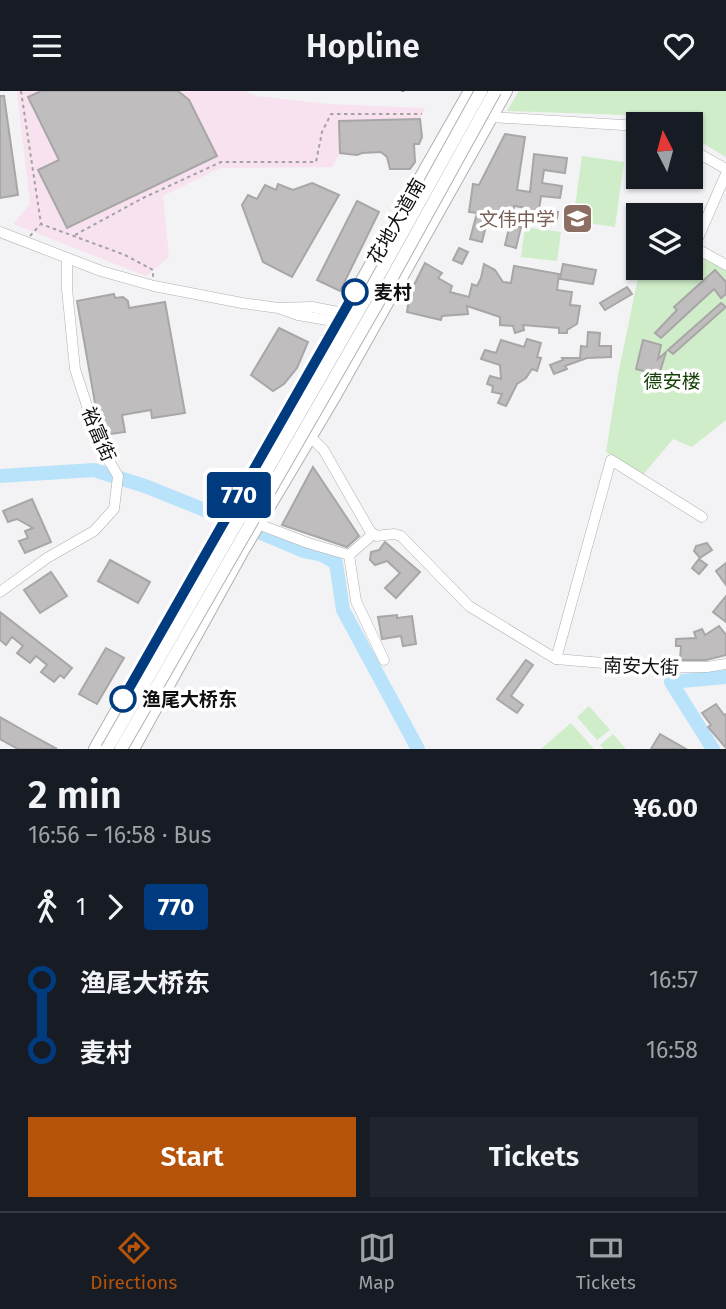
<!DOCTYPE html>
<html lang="en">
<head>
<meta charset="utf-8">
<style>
	:root { --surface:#171b24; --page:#20242c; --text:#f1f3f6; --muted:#9ea1a6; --line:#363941; --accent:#b45309 }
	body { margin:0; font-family:"Fira Sans","Noto Sans SC",sans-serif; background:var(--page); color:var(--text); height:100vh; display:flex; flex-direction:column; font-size:26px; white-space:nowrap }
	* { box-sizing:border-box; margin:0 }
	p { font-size:23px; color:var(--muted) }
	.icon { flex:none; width:38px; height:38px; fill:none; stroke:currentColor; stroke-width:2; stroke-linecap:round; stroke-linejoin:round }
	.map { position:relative; height:658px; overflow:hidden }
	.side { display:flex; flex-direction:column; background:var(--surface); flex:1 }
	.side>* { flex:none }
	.badge { padding:0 14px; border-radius:5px; font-size:24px; line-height:46px }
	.needle { width:46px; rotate:354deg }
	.tools { position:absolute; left:626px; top:21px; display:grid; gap:14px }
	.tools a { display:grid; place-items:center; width:77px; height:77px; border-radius:0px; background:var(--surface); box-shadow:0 2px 5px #0004; font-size:35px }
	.map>.badge { position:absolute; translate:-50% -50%; box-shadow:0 0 0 4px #fff }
	.legs { display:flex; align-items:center; gap:10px; height:77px; padding:0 28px; font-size:23px }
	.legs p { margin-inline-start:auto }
	.summary { display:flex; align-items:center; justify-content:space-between; height:119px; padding:0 28px }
	h1 { font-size:38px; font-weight:600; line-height:52px }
	.cta { display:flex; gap:14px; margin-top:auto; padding:14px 28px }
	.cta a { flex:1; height:80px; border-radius:0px; background:var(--accent); color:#fff; font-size:28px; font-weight:600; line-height:80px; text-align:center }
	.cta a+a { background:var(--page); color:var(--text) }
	ul { padding:0 28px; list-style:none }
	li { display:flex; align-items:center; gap:24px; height:70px; font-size:26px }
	li i { display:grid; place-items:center; width:10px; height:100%; margin:0 9px; background:currentColor }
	li i::after { content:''; width:18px; height:18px; margin:-9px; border:5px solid; border-radius:50%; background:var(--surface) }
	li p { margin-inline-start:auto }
	li:first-child i { background:linear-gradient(#0000 50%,currentColor 0) }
	li:last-child i { background:linear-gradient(currentColor 50%,#0000 0) }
	header { display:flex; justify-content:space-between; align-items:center; height:91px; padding:0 28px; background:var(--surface); font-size:32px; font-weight:600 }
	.tabs { display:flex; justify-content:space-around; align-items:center; height:98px; border-top:2px solid var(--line); background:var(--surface); font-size:19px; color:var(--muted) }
	.tabs a { display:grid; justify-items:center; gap:4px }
	.tabs .on { color:var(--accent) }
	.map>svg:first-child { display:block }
</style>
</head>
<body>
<header><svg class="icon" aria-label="menu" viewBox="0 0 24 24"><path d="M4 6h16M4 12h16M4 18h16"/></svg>Hopline<svg class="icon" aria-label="heart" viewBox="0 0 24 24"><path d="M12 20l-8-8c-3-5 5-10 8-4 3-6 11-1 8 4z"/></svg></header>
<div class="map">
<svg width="726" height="658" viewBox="0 0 726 658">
	<rect width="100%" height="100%" fill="#f3f3f5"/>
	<path fill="#f8e2ef" d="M17 0H245L256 5 328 13 425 17 420 28 340 30V62L332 76 220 77 163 105 169 166 146 185 13 133 30 113Z"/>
	<g fill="#cfedc8">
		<path d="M519 0H726V66L691 45V33H670L655 25 507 20Z"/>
		<path d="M582 65 624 71 615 136 573 130Z"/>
		<path d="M525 136 561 141 557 170 521 166Z"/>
		<path d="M691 158 726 178V329L692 356 673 348 642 385 606 361 619 279 640 177H691Z"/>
		<path d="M589 615 610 639 597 649 577 626Z"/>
		<path d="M571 632 594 658H541Z"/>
		<path d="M613 643 626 658H604L600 654Z"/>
	</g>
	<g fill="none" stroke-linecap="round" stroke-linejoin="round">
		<g stroke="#b9e3fa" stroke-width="14">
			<path d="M0 385 94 379 145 395 237 432"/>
			<path d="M261 442 304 460 320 463 336 472 343 519 418 658"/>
			<path d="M713 658 671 591 726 586"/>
		</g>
	</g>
	<g fill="#bfbdbd" stroke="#a8a6a6" stroke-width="2">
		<path d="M41 0H178L189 9 217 65 67 137 38 79 59 69 28 6Z"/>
		<path d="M0 5H4L18 104 0 107Z"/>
		<path d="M420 28 422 46 419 53H414L415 71 410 78H390L387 66 381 61 362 62 357 64 340 62 339 30Z"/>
		<path d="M505 43 525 46 517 99 530 101 534 63 567 67 565 82 544 79 542 92 562 95 560 107 541 105 539 119 558 121 556 133 526 129 527 117 514 115 513 127 489 123 482 151 470 148 477 122 469 121 473 93 479 94Z"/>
		<path d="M312 92 339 104 292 186 263 171 242 114 248 104 257 108 265 94 276 99 278 93 293 99Z"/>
		<path d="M357 110 379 121 340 200 317 189Z"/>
		<path d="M510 133 521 136 516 157 505 154Z"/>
		<path d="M459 157 468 161 462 173 453 169Z"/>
		<path d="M425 172 442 182 438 187 452 195 450 201 469 206 472 193 477 195 481 187 484 173 495 179 503 191 511 192 514 175 559 183 557 199 572 201 570 214 580 215 577 233 567 239V242H559V237L523 234 524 239 515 242 513 235 500 234V226L467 215 468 223 442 225 441 229 407 221 410 202Z"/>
		<path d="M563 173 596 179 593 193 560 188Z"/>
		<path d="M715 179 726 191V203L721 207 714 198 661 247 655 242 677 219 674 216Z"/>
		<path d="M627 196 632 203 605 219 600 212Z"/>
		<path d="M114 203 115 207 123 206 128 210 129 217 165 211 185 322 152 327 151 319 122 324 125 341 104 344 95 312 77 210Z"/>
		<path d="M721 212 726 216 673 263 668 259Z"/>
		<path d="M279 237 308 251 297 277 284 293 273 300 251 284Z"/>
		<path d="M588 241 600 242 599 255H611V266L587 267 565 275 567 278 554 283 550 274 563 269 562 267H580L581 255 587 256Z"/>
		<path d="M527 248 541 252 537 266 541 267 537 280 532 278 526 287 517 293 506 315 498 312 502 303 492 301 493 295 487 293 490 285 501 288 500 274 481 268 485 259 496 262 501 249 524 256Z"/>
		<path d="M643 249 661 254 658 268 666 261 659 284 636 278Z"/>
		<path d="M313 376 359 445 347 456 282 434Z"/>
		<path d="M32 408 51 451 25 462 19 450 28 447 25 440 33 437 17 428 8 431 3 420Z"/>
		<path d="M385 451 420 481 396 507 385 497 400 482 387 470 375 474 370 469 371 461 379 459Z"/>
		<path d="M707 452 712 459 700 467 694 460 696 455Z"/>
		<path d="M699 468 707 474 699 483 692 477Z"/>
		<path d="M110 469 150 491 138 512 98 490Z"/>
		<path d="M726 472V494L716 480Z"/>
		<path d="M51 481 67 505 40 522 24 499Z"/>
		<path d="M726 505V531L713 521Z"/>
		<path d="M0 521 72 577 64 587 60 584 54 591 41 581 47 574 36 565 30 572 17 562 23 555 12 546 6 554 0 549Z"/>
		<path d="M397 524V527L412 525 416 553 403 555 401 545 382 548 378 526Z"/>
		<path d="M719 535 726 544V564L706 569H680L681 555H676V548L696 547 694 541 702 538 705 544Z"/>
		<path d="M106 557 124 567 97 613 79 603Z"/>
		<path d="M526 569 533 574 511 605 523 614 517 622 497 608Z"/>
		<path d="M716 613 724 624 726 623V657L708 636 711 634 702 622Z"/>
		<path d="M0 626 28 642 57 658H18L0 648Z"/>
		<path d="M660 643 686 658H651Z"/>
	</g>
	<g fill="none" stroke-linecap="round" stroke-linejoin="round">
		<defs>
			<g id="minor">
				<path d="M490 26 639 35"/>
				<path d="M691 58 726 78"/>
				<path d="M726 83 694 156 726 174"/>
				<path d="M0 141 101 180 154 195 242 212 278 217 312 216 348 223"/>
				<path d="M281 218 298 224 345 232"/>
				<path d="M307 343 323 358 370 440 376 445 394 443 401 445 469 515 556 568 650 576H707L726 573"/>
				<path d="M258 433 308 452 349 464 373 443"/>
				<path d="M349 464 356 510 384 569"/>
				<path d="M0 501 47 467 94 440 114 418 118 385 100 355 75 278 67 198V168"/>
				<path d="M556 568 611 369 702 426"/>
			</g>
			<g id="major">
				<path d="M95 658 470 0"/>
				<path d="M133 658 242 461 333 308 506 0"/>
			</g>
		</defs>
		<use href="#minor" stroke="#b0b0b2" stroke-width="11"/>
		<use href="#major" stroke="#b0b0b2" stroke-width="14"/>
		<g stroke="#a3a3a4" stroke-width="2" stroke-dasharray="3.5 3.5" stroke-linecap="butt">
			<path d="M21 0 41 133 125 164 153 179V187"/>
			<path d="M401 0H406"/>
			<path d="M75 144 143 107 221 71H316L322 41 331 23H422"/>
			<path d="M30 145 40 134"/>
		</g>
		<use href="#minor" stroke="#fff" stroke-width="10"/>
		<use href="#major" stroke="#fff" stroke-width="12"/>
		<defs>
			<g id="major-bridge">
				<path d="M107 658 374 193 481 0"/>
				<path d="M121 658 385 199 495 0"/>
			</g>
		</defs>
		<use href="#major-bridge" stroke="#b0b0b2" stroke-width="14" stroke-linecap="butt"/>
		<use href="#major-bridge" stroke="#fff" stroke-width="12"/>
	</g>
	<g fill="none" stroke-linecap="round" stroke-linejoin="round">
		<defs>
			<path id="line-1" d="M123 608 355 201"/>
		</defs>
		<use href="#line-1" stroke="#fff" stroke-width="16"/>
		<use href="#line-1" stroke="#003b80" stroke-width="10"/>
	</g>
	<defs>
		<symbol id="school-square" viewBox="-11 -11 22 22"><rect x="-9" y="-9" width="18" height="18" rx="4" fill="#8d6e63" stroke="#fff"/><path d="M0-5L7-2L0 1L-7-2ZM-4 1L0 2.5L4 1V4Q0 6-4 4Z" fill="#fff"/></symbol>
	</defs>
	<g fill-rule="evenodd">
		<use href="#school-square" x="560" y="110" width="35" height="35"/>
	</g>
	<g fill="#fff" stroke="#003b80" stroke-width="3.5">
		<circle cx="355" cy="201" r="12"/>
		<circle cx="123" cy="608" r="12"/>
	</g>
	<g text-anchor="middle" stroke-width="7" stroke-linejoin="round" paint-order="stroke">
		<g font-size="19" fill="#785e54" stroke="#fff" text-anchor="end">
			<text x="555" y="135">文伟中学</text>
		</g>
		<g font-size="19" fill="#111011" stroke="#fff">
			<text transform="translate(396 130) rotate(-60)" y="7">花地大道南</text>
			<text transform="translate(99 343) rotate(67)" y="7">裕富街</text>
			<text transform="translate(641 575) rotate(2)" y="7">南安大街</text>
		</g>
		<g font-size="19" font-weight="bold" fill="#111011" stroke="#fff" text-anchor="start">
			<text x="374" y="208">麦村</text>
			<text x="142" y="615">渔尾大桥东</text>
		</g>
		<g font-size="19" fill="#164106" stroke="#fff">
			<text x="672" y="297">德安楼</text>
		</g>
	</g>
</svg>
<div class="tools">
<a><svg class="needle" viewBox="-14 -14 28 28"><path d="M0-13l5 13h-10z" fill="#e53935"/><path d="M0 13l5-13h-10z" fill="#9ea1a6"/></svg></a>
<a><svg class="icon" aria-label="layers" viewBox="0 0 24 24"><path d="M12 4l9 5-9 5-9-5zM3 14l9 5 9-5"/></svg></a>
</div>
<b class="badge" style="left:239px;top:404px;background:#003b80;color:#fff">770</b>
</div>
<section class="side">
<div class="summary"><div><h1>2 min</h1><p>16:56 – 16:58 · Bus</p></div><b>¥6.00</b></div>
<div class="legs"><svg class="icon" aria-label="walk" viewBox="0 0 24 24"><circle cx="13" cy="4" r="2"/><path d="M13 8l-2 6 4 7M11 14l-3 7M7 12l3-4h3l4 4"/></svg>1<svg class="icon" aria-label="forward" viewBox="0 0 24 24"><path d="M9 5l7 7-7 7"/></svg><b class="badge" style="background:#003b80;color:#fff">770</b></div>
<ul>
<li><i style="color:#003b80"></i><b>渔尾大桥东</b><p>16:57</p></li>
<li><i style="color:#003b80"></i><b>麦村</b><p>16:58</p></li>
</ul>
<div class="cta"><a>Start</a><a>Tickets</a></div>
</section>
<nav class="tabs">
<a class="on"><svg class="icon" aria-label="directions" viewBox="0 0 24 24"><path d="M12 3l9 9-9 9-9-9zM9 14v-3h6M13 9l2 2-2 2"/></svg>Directions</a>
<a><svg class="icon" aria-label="map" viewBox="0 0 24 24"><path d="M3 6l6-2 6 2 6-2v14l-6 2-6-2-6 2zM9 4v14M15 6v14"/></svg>Map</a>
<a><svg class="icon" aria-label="tickets" viewBox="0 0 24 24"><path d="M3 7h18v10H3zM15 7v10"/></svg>Tickets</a>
</nav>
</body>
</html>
